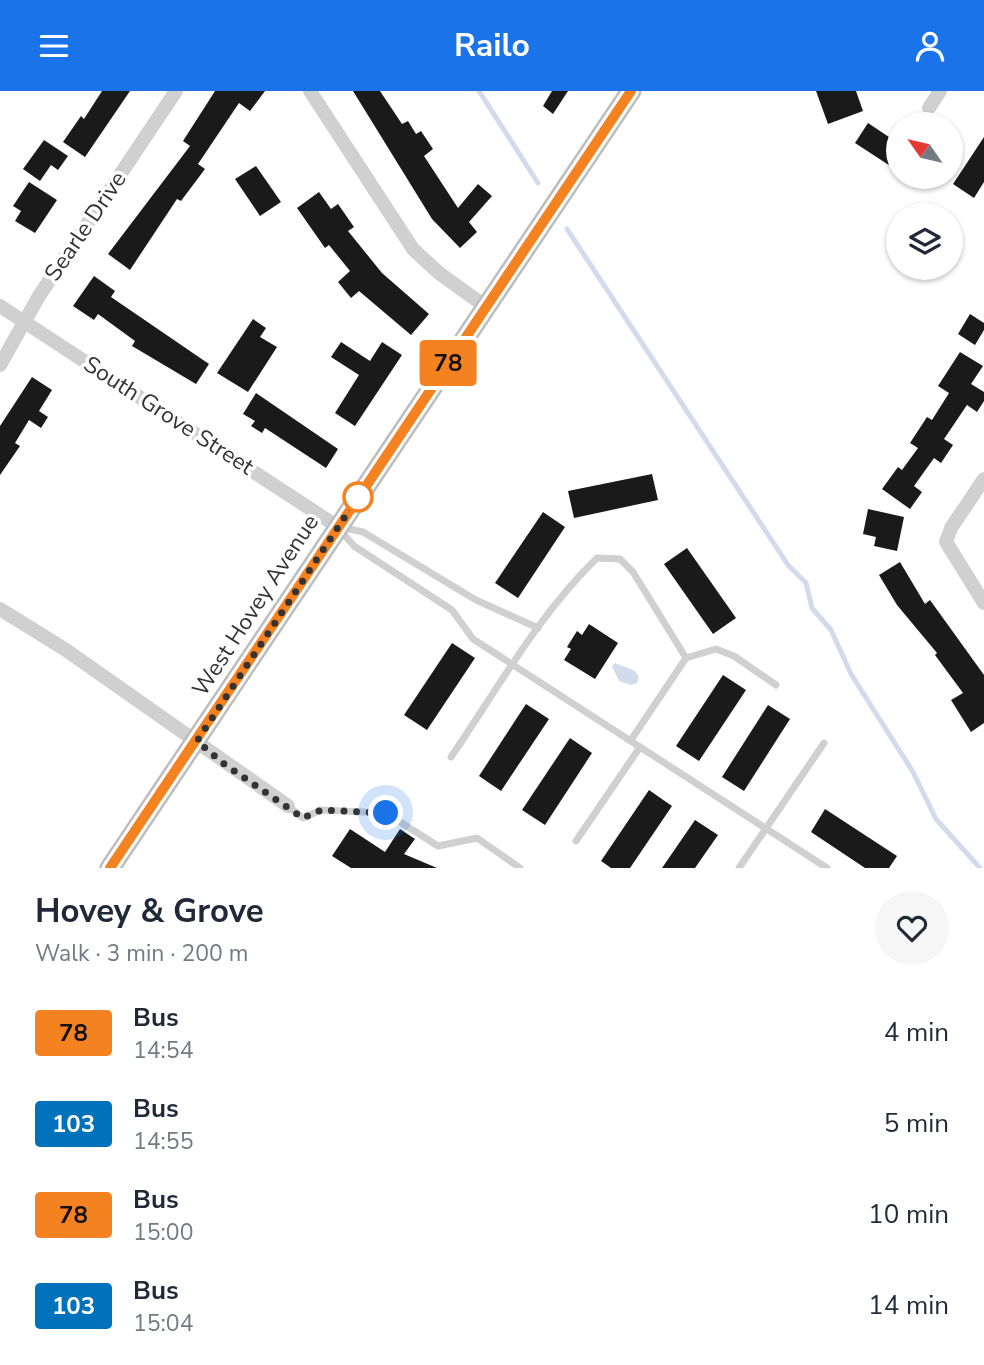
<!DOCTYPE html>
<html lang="en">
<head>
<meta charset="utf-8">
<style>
	:root { --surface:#fff; --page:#f6f6f7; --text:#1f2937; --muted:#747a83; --accent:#1a73e8 }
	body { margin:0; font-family:"Nunito Sans",sans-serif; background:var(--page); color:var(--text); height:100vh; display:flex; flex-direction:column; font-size:26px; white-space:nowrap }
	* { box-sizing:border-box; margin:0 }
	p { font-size:23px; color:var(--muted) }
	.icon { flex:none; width:38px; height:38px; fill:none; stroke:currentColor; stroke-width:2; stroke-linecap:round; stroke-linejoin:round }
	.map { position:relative; height:777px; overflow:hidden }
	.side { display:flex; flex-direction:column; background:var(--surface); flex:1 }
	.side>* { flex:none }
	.badge { padding:0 14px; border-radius:5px; font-size:24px; line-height:46px }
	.needle { width:46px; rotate:304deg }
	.tools { position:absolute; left:886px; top:21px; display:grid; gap:14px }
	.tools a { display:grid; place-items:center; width:77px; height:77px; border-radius:50%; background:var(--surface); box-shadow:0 2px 5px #0004; font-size:35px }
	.you { position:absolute; width:35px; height:35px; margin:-18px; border:5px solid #fff; border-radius:50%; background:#1a73e8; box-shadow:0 0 0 10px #1a73e833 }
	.map>.badge { position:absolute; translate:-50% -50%; box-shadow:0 0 0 4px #fff }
	.round { display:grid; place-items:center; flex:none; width:74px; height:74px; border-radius:37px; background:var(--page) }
	.summary { display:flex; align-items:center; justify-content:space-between; height:119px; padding:0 35px }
	h1 { font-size:33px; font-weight:700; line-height:52px }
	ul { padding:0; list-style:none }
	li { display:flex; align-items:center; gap:21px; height:91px; padding:0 35px }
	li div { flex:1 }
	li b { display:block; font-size:26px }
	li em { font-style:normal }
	li .badge { min-width:77px; font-weight:700; text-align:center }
	header { display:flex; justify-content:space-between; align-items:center; height:91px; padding:0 35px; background:var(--accent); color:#fff; font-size:32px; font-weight:700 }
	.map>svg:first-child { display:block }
</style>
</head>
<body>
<header><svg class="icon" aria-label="menu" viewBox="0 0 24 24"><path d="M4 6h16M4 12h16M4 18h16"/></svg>Railo<svg class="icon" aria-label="person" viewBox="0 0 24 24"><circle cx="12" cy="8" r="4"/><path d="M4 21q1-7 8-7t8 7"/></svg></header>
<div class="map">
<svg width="984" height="777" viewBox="0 0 984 777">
	<rect width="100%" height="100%" fill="#fff"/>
	<path fill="#d1dbec" d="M615 572 635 580 639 586 637 592 631 594 619 590 612 575Z"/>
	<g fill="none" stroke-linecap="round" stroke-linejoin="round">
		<g stroke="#d1dbec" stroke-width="5">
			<path d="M479 0 538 92"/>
			<path d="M567 138 788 474 806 492 812 517 831 539 851 583 913 681 936 728 980 777"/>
		</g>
	</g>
	<g fill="#1a1a1a">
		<path d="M102 0H130L85 66 63 51 81 25 84 28Z"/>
		<path d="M215 0H265L250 20 239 12 198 73 205 78 181 110 177 108 130 179 108 163 190 55 183 50Z"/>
		<path d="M353 0H380L402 33 408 30 416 43 421 40 433 58 424 65 458 117 478 93 492 105 469 131 477 141 460 157 432 128Z"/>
		<path d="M552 0H568L553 23 543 15Z"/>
		<path d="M816 0H856L863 20 828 33Z"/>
		<path d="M868 32 898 52V80L855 52Z"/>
		<path d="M984 46V91L974 107 953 93Z"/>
		<path d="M44 49 68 65 58 79 51 74 40 90 23 78Z"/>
		<path d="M256 75 281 111 260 125 235 88Z"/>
		<path d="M29 91 57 109 35 142 15 130 21 120 13 115Z"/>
		<path d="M319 101 331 118 338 113 354 136 348 140 382 182 429 223 411 244 359 200 351 207 338 191 350 180 329 154 325 157 297 117Z"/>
		<path d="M94 185 115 200 111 206 209 273 196 293 132 255 135 250 98 223 94 229 73 215Z"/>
		<path d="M970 223 984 232V239L975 254 958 243Z"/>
		<path d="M253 228 266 237 260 246 277 256 248 301 217 282Z"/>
		<path d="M341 251 370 270 382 251 402 264 355 335 335 322 359 284 331 266Z"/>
		<path d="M960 261 983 275 971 293 984 301V310L977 321 967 314 944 348 953 354 941 372 934 367 914 395 922 401 910 418 882 398 898 376 902 379 918 357 910 352 927 326 932 329 949 302 938 295Z"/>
		<path d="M32 286 52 299 39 320 48 326 41 337 29 329 15 352 20 355 0 384V335Z"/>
		<path d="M256 302 338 358 326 377 265 337 262 342 251 335 255 330 243 323Z"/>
		<path d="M652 383 658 409 574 427 568 400Z"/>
		<path d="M868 418 904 426 897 460 874 455 876 446 863 443Z"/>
		<path d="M543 421 565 436 518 507 495 492Z"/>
		<path d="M687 457 736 527 713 543 664 473Z"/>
		<path d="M900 471 925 513 930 509 984 584V632L971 641 951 609 963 602 935 564 937 562 897 514 879 484Z"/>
		<path d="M589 533 618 552 595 588 564 569 571 558 567 556 577 540 582 544Z"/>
		<path d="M452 552 475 567 427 639 404 624Z"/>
		<path d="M723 584 746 599 699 670 676 655Z"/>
		<path d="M526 613 549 628 501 700 479 685Z"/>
		<path d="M768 614 790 628 744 700 722 686Z"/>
		<path d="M570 647 592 662 545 734 522 719Z"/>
		<path d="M649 699 672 715 630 777H611L601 770Z"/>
		<path d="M825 718 897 765 889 777H865L811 741Z"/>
		<path d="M695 729 718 744 695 777H662Z"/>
		<path d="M350 738 385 761 400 738 415 748 404 763 437 777H351L332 765Z"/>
	</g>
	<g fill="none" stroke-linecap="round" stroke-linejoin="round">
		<g stroke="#d0d0d0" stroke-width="7">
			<path d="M340 436 363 441 476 509 538 537"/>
			<path d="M340 439 354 455 452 519 473 548 827 777"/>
			<path d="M631 649 686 567"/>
			<path d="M451 666C497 599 538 524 597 467L620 468 633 481 686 567 716 558 734 565 776 594"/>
			<path d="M288 715 303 727 321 719 386 722 438 755 477 747 520 777"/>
			<path d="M576 750 640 656"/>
			<path d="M739 777 824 652"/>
		</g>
		<g stroke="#d0d0d0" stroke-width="14">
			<path d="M310 0 413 158 439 182 486 216"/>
			<path d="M929 17 940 0"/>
			<path d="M0 215 338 436"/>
			<path d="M0 274 39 205 176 0"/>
			<path d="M984 388 951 437 946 451 984 512"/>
			<path d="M0 518 66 559 288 715"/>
		</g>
		<path stroke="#bdbdbd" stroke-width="21" d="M110 777 631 0"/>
	</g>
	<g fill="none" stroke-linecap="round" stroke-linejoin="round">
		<defs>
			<path id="line" d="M110 777 631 0"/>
		</defs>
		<use href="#line" stroke="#fff" stroke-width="16"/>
		<use href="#line" stroke="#f58220" stroke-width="10"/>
		<path stroke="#333" stroke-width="7" stroke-dasharray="0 12.6" d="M358 406 197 650 224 673 303 727 321 719 386 722"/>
	</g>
	<circle fill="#fff" stroke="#f58220" stroke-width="3.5" cx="358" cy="406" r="14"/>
	<g text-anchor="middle" stroke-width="7" stroke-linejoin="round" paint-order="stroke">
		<g font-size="23" fill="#333" stroke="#fff">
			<text transform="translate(85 135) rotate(-56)" y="8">Searle Drive</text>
			<text transform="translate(169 324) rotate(33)" y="8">South Grove Street</text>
			<text transform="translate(255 514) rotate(-57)" y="8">West Hovey Avenue</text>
		</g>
	</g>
</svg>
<div class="tools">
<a><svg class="needle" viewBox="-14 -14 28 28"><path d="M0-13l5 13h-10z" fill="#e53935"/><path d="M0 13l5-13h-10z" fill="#747a83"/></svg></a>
<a><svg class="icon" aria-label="layers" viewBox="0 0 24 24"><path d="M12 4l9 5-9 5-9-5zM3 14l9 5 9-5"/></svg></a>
</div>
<div class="you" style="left:386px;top:722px"></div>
<b class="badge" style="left:448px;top:272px;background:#f58220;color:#111">78</b>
</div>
<section class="side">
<div class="summary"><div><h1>Hovey &amp; Grove</h1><p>Walk · 3 min · 200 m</p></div><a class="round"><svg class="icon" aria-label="heart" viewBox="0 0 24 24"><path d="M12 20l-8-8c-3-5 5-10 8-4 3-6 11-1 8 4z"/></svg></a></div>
<ul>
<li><span class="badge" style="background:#f58220;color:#111">78</span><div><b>Bus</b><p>14:54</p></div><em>4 min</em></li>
<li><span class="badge" style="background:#0072bc;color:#fff">103</span><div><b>Bus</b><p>14:55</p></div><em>5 min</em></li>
<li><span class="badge" style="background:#f58220;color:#111">78</span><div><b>Bus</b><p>15:00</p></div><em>10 min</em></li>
<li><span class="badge" style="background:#0072bc;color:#fff">103</span><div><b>Bus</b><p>15:04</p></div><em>14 min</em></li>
</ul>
</section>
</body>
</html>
